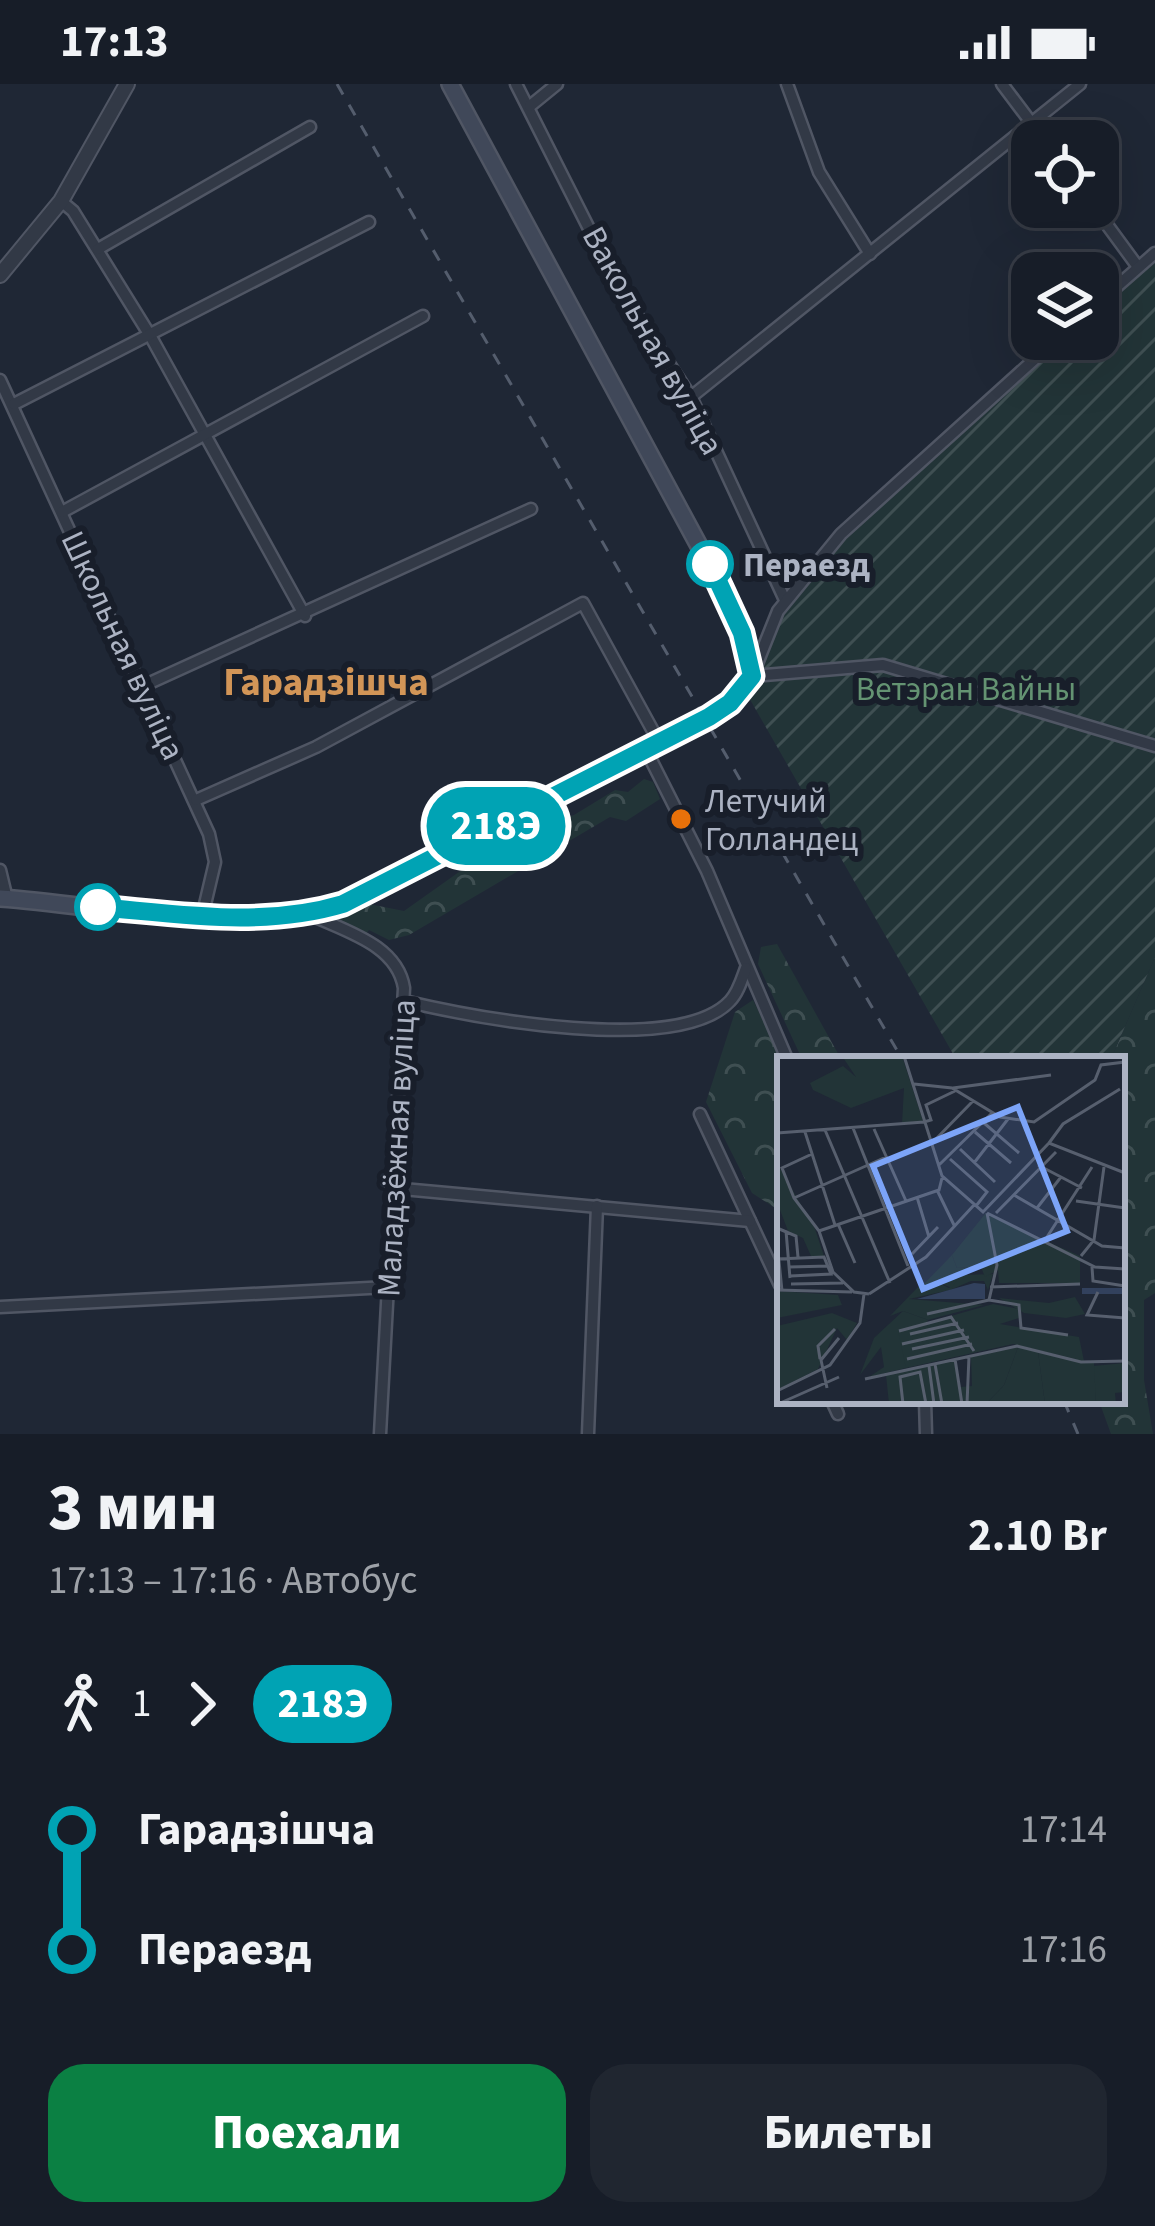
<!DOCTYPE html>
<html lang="ru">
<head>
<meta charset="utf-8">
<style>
	:root { --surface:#171d28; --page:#202630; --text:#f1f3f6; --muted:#9ea2a8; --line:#363b45; --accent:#0b8043 }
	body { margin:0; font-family:"Source Sans 3",sans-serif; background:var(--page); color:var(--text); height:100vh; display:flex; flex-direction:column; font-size:45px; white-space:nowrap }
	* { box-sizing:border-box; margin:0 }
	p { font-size:39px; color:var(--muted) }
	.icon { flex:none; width:66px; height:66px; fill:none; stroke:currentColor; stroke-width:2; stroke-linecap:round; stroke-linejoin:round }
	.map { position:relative; height:1350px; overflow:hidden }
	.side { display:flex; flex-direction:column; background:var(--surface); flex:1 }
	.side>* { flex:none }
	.badge { padding:0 24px; border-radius:39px; font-size:42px; line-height:78px }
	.tools { position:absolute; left:1011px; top:36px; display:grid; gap:24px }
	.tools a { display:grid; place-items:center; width:108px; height:108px; border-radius:24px; background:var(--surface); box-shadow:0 12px 48px #0002,0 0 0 3px var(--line); font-size:60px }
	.map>.badge { position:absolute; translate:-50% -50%; box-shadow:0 0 0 6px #fff }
	.legs { display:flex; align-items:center; gap:18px; height:132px; padding:0 48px; font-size:39px }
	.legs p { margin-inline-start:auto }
	.head { display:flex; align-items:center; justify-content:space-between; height:204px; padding:0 48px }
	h1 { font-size:66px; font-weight:800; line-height:90px }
	.action { display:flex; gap:24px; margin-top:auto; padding:24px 48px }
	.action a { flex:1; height:138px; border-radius:36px; background:var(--accent); color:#fff; font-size:48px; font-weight:800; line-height:138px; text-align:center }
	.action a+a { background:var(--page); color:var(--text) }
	ul { padding:0 48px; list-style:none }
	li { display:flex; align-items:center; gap:42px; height:120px; font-size:45px }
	li i { display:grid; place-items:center; width:18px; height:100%; margin:0 15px; background:currentColor }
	li i::after { content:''; width:30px; height:30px; margin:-15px; border:9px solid; border-radius:50%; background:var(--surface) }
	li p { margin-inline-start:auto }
	li:first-child i { background:linear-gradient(#0000 50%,currentColor 0) }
	li:last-child i { background:linear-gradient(currentColor 50%,#0000 0) }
	.status { display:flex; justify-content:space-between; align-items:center; height:84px; padding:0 60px; background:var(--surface); direction:ltr }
	.status svg { height:33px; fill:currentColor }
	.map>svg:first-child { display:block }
</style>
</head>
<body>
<div class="status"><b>17:13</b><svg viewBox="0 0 49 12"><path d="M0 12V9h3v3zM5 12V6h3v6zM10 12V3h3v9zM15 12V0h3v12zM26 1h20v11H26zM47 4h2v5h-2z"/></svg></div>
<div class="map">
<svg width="1155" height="1350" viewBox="0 0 1155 1350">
	<defs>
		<pattern id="forest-crowns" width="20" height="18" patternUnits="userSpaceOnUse" patternTransform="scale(3)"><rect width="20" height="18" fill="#223437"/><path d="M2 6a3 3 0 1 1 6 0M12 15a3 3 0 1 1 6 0" fill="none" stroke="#3f4f52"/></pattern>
		<pattern id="garden-furrows" width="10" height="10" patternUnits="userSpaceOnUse" patternTransform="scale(3)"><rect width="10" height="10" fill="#223437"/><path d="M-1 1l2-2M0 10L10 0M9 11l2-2" fill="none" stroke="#3f4f52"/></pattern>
	</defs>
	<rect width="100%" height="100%" fill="#1f2735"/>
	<g fill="url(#forest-crowns)">
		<path d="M644 695 653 698 660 715 626 737 610 733 409 851 389 856 369 846 365 851 327 832 359 818 404 827 483 771 504 765 502 752 574 731 615 706 628 708Z"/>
		<path d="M777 860 841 975H802L758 880 761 863Z"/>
		<path d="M1155 873V1209L1144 1216V1296L1153 1350H1111L1099 1317H1122V975H1111Z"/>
		<path d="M753 916 782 975 780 1127 752 1109 706 1018 735 928Z"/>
	</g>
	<path fill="url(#garden-furrows)" d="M1155 179V873L1111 975H956L748 612 786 522 833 467 1065 255H1098V225Z"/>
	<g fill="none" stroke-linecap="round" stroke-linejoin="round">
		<defs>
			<g id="minor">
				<path d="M516 0 618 202 691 313 785 516"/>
				<path d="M787 0 819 88 870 170"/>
				<path d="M1002 0 1045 57"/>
				<path d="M530 22 557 0"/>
				<path d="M61 117 73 127 151 253 305 532"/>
				<path d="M1094 123 1138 183"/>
				<path d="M98 165 310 43"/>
				<path d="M1098 219 1155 169"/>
				<path d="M1057 255 841 450 778 527 752 592 883 581 1155 662"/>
				<path d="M0 296 209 750 215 778 202 833"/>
				<path d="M691 313 1080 0"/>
				<path d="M14 320 369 138"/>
				<path d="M62 428 423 232"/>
				<path d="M143 602 531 425"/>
				<path d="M646 666 707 787 787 975"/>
				<path d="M196 716 316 663 583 519 659 658"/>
				<path d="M0 786 7 815"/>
				<path d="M309 830C344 847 397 860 404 904L380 1350"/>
				<path d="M404 917C472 933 678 973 730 917 738 909 742 895 746 884"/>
				<path d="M700 1030 780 1201"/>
				<path d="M392 1104 750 1137"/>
				<path d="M0 1223 388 1203"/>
				<path d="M832 1317 838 1330"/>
				<path d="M925 1317 926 1350"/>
				<path d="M588 1350 597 1122"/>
			</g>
			<path id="tertiary" d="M0 191 61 117 127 0"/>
			<path id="secondary" d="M0 814C111 822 234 853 343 820L709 633 730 619 752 592 732 523 450 0"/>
		</defs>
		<use href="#minor" stroke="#505664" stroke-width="15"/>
		<use href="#tertiary" stroke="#505664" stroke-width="18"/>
		<use href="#secondary" stroke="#505664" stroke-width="20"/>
		<use href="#minor" stroke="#323946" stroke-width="10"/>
		<use href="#tertiary" stroke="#323946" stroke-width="14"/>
		<use href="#secondary" stroke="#404859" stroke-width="15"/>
		<g stroke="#545d6d" stroke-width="3" stroke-dasharray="12 12" stroke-linecap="butt">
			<path d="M337 0 902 975"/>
			<path d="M1064 1317 1078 1350"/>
		</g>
	</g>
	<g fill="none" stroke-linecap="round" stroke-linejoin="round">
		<defs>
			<path id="line-1" d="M98 823C180 830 263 844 343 820L709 633 730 619 752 592 742 549 710 480"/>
		</defs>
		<use href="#line-1" stroke="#fff" stroke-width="27"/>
		<use href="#line-1" stroke="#00a3b4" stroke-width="18"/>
	</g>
	<g fill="#fff" stroke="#00a3b4" stroke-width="6">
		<circle cx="710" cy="480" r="21"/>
		<circle cx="98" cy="823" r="21"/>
	</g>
	<circle fill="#e8710a" stroke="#181e2a" stroke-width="4.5" cx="681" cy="735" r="12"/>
	<g text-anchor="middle" stroke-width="12" stroke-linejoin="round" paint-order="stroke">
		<g font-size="33" fill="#acb3c3" stroke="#181e2a">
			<text transform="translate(654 256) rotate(61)" y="12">Вакольная вуліца</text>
			<text transform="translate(124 561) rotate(65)" y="12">Школьная вуліца</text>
			<text transform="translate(395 1064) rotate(-87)" y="12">Маладзёжная вуліца</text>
		</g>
		<g font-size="33" font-weight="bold" fill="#acb3c3" stroke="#181e2a" text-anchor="start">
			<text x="743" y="492">Пераезд</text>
		</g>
		<g font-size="33" fill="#649372" stroke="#181e2a">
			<text x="966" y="616">Ветэран Вайны</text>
		</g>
		<g font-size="33" fill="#acb3c3" stroke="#181e2a" text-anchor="start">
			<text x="705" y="728">Летучий<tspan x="705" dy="38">Голландец</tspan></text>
		</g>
		<g font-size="39" font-weight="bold" fill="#d29557" stroke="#181e2a">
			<text x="326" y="611">Гарадзішча</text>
		</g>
	</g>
	<g transform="translate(777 972)">
		<rect width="348" height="348" fill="#1f2735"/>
		<path d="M216 218 211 234 207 225H194L173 234 132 243 207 249 151 264 126 255 113 260 141 231 160 226 172 232 184 219ZM348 307V336L338 337 339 348H319L316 310Z" fill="#223437"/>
		<path d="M65 0H125L146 65 125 67 127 32 74 52 36 34 33 27 66 10 79 21ZM0 107 38 173 47 200H34L26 182 11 175 0 146ZM175 199 180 212 210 211 183 219 175 232 160 226 141 234ZM0 235 61 239 65 249 0 262ZM298 241 308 258 289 262 247 257 222 242 272 247ZM126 255 151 264 129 312 92 321 107 311 104 291 83 319 97 282ZM55 257 80 267 70 284 60 272 41 313 0 334V270ZM241 291 261 295 268 348H209L227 329Z" fill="#223437"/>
		<path d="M208 158 303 200V227H222L221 214 208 221 204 211 180 212 175 199ZM216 248 242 253V262L223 268 302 281 307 305 236 288 129 312 121 275ZM241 291 227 329 209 348H112L109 319 179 304 183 331 195 330 194 301ZM261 295 317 307 319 348H268Z" fill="#223437"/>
		<path d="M197 227 208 228V243H140Z" fill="#32415d"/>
		<path fill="none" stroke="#32415d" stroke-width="6" d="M305 235H348"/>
		<path fill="none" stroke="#575f6e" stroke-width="3" d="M127 0 165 120 206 156 272 87 348 117M137 28 175 32 223 61 257 66 318 24 324 9 348 6M176 32 274 19M207 67 242 97M76 72 131 210M97 73 129 145M48 74 113 227M28 76 58 169M198 76 234 107M0 77 147 66 154 64 149 49 178 35M155 87 196 45M272 87 286 68 343 33M183 93 218 126M35 98 5 112 17 142 42 175 56 216 77 236 92 238M173 103 210 136 199 150M197 107 231 63M162 109 215 57M261 109 305 132M160 134 177 169M237 139 325 190 348 192M140 141 152 181M17 142 109 101M299 145 348 152M260 152 284 121M210 157 220 209 212 244 242 249 244 272 291 279M210 157 318 211 348 213M219 157 279 96M61 168 78 207M0 172 19 180 21 201M9 175 13 222M42 175 162 134 165 122M270 181 315 111M0 185 5 235M135 198 161 171M304 200 317 184 327 111M0 203 47 201 54 218 13 220M12 211 52 210M315 211 316 225 348 230M14 228 66 227M213 231 303 228M0 234 75 236M321 236 310 259 348 262M92 238 149 201 197 149M150 258 212 244M122 275 174 261 197 295M133 278 181 267M125 288 187 274M135 293 192 281M43 303 41 290 58 273M130 303 195 288M178 303 185 348M158 308 165 348M152 310 157 348M88 323 240 290 304 306 348 305M50 332 44 304 62 282M0 335 53 309 83 267 87 238M1 348 62 321M126 348 123 321 143 316 149 348M190 348 192 300"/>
		<path fill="#7ca4f8" fill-opacity="0.15" stroke="#7ca4f8" stroke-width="6" d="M241 51 290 175 146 233 96 110Z"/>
		<rect width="348" height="348" fill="none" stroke="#acb3c3" stroke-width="6"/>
	</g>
</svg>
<div class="tools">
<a><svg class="icon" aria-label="locate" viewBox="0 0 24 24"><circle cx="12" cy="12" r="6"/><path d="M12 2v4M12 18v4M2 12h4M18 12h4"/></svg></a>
<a><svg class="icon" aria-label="layers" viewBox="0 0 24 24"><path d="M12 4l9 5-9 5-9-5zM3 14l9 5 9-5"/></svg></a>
</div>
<b class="badge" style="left:496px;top:742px;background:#00a3b4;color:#fff">218Э</b>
</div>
<section class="side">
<div class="head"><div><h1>3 мин</h1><p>17:13 – 17:16 · Автобус</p></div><b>2.10 Br</b></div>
<div class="legs"><svg class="icon" aria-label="walk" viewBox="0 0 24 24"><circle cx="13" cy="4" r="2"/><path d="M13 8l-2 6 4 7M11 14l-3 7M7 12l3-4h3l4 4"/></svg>1<svg class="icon" aria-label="forward" viewBox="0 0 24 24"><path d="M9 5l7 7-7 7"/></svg><b class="badge" style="background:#00a3b4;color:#fff">218Э</b></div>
<ul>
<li><i style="color:#00a3b4"></i><b>Гарадзішча</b><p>17:14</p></li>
<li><i style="color:#00a3b4"></i><b>Пераезд</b><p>17:16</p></li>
</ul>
<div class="action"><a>Поехали</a><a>Билеты</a></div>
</section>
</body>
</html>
